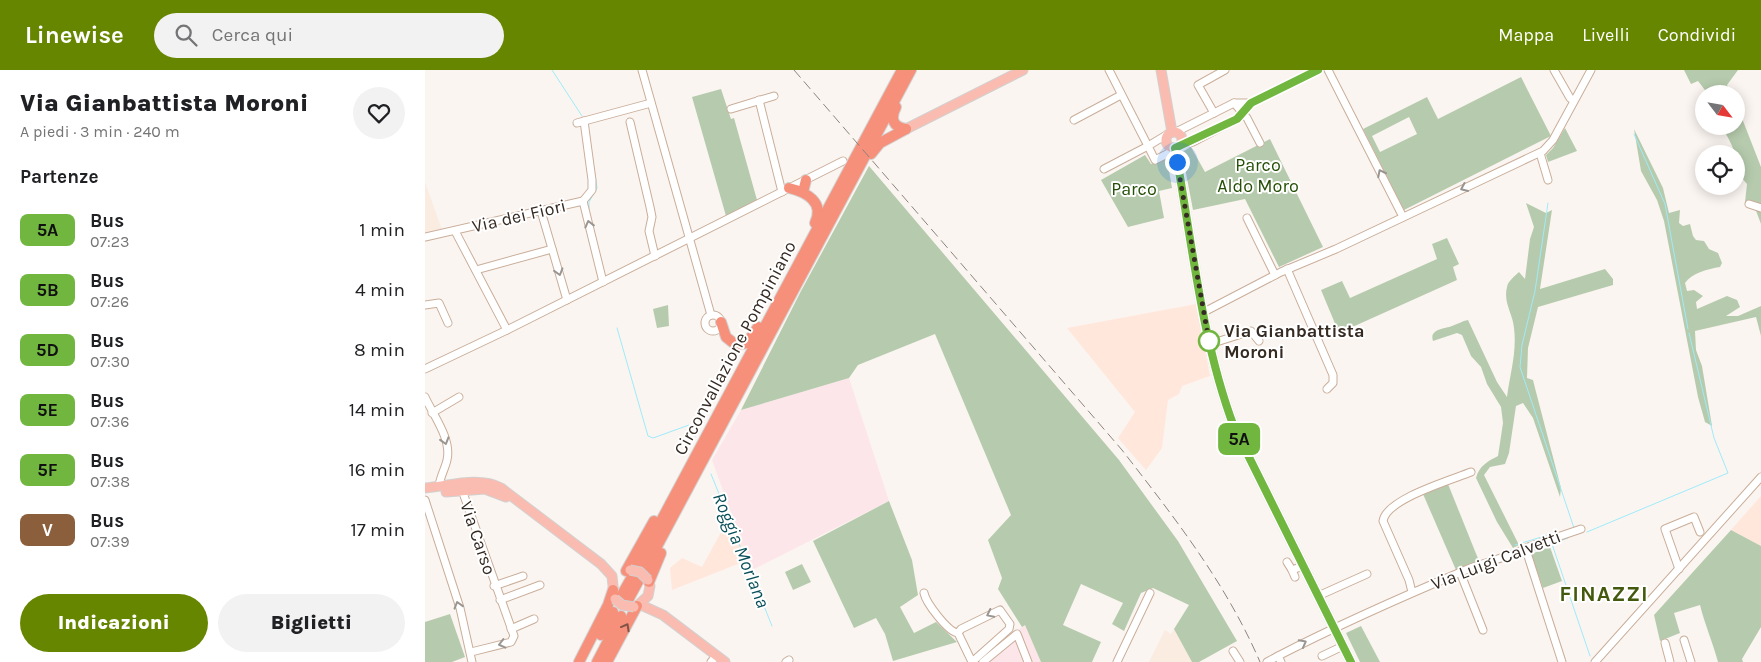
<!DOCTYPE html>
<html lang="it">
<head>
<meta charset="utf-8">
<style>
	:root { --surface:#fff; --page:#f2f2f2; --text:#202124; --muted:#757577; --accent:#668600 }
	body { margin:0; font-family:Karla,sans-serif; background:var(--page); color:var(--text); height:100vh; display:flex; flex-direction:column; font-size:19px; white-space:nowrap }
	* { box-sizing:border-box; margin:0 }
	p { font-size:16px; color:var(--muted) }
	.icon { flex:none; width:28px; height:28px; fill:none; stroke:currentColor; stroke-width:2; stroke-linecap:round; stroke-linejoin:round }
	.map { position:relative; flex:1; overflow:hidden }
	.sheet { display:flex; flex-direction:column; background:var(--surface); width:425px }
	.sheet>* { flex:none }
	.badge { padding:0 10px; border-radius:8px; font-size:18px; line-height:32px }
	.needle { width:32px; rotate:121deg }
	.fabs { position:absolute; left:1270px; top:15px; display:grid; gap:10px }
	.fabs a { display:grid; place-items:center; width:50px; height:50px; border-radius:50%; background:var(--surface); box-shadow:0 2px 12px #0003; font-size:25px }
	.you { position:absolute; width:25px; height:25px; margin:-12px; border:4px solid #fff; border-radius:50%; background:#1a73e8; box-shadow:0 0 0 8px #1a73e833 }
	.map>.badge { position:absolute; translate:-50% -50%; box-shadow:0 0 0 2px #fff }
	h2 { padding:0 20px; font-size:19px; line-height:45px }
	.round { display:grid; place-items:center; flex:none; width:52px; height:52px; border-radius:26px; background:var(--page) }
	.head { display:flex; align-items:center; justify-content:space-between; height:85px; padding:0 20px }
	h1 { font-size:24px; font-weight:800; line-height:38px }
	.action { display:flex; gap:10px; margin-top:auto; padding:10px 20px }
	.action a { flex:1; height:58px; border-radius:30px; background:var(--accent); color:#fff; font-size:20px; font-weight:800; line-height:58px; text-align:center }
	.action a+a { background:var(--page); color:var(--text) }
	ul { padding:0; list-style:none }
	li { display:flex; align-items:center; gap:15px; height:60px; padding:0 20px }
	li div { flex:1 }
	li b { display:block; font-size:19px }
	li em { font-style:normal }
	li .badge { min-width:55px; font-weight:700; text-align:center }
	header { display:flex; align-items:center; gap:30px; box-sizing:border-box; height:70px; padding:0 25px; background:var(--accent); color:#fff }
	header strong { font-size:24px }
	nav { display:flex; gap:28px; margin-inline-start:auto; font-size:18px }
	.search { width:350px; height:45px; background:var(--page); display:flex; align-items:center; gap:12px; box-sizing:border-box; padding:0 18px; border-radius:28px; color:var(--muted); font-size:19px }
	main { display:flex; flex:1; min-height:0 }
	.map>svg:first-child { display:block }
</style>
</head>
<body>
<header>
<strong>Linewise</strong>
<div class="search"><svg class="icon" aria-label="search" viewBox="0 0 24 24"><circle cx="10" cy="10" r="6"/><path d="M15 15l6 6"/></svg>Cerca qui</div>
<nav><a>Mappa</a><a>Livelli</a><a>Condividi</a></nav>
</header>
<main>
<section class="sheet">
<div class="head"><div><h1>Via Gianbattista Moroni</h1><p>A piedi · 3 min · 240 m</p></div><a class="round"><svg class="icon" aria-label="heart" viewBox="0 0 24 24"><path d="M12 20l-8-8c-3-5 5-10 8-4 3-6 11-1 8 4z"/></svg></a></div>
<h2>Partenze</h2>
<ul>
<li><span class="badge" style="background:#71b73f;color:#111">5A</span><div><b>Bus</b><p>07:23</p></div><em>1 min</em></li>
<li><span class="badge" style="background:#71b73f;color:#111">5B</span><div><b>Bus</b><p>07:26</p></div><em>4 min</em></li>
<li><span class="badge" style="background:#71b73f;color:#111">5D</span><div><b>Bus</b><p>07:30</p></div><em>8 min</em></li>
<li><span class="badge" style="background:#71b73f;color:#111">5E</span><div><b>Bus</b><p>07:36</p></div><em>14 min</em></li>
<li><span class="badge" style="background:#71b73f;color:#111">5F</span><div><b>Bus</b><p>07:38</p></div><em>16 min</em></li>
<li><span class="badge" style="background:#8b5e3c;color:#fff">V</span><div><b>Bus</b><p>07:39</p></div><em>17 min</em></li>
</ul>
<div class="action"><a>Indicazioni</a><a>Biglietti</a></div>
</section>
<div class="map">
<svg width="1336" height="592" viewBox="0 0 1336 592">
	<rect width="100%" height="100%" fill="#fbf5f1"/>
	<g fill="#ffe7dc">
		<path d="M771 234 785 306 757 316 754 324 743 330 737 378 721 400 693 368 710 342 642 258Z"/>
		<path d="M1336 426V476L1306 460Z"/>
		<path d="M306 444 323 490 247 520 245 498 257 488 277 497Z"/>
	</g>
	<g fill="#fce6e9">
		<path d="M424 308 464 431 321 503 316 493 323 490 287 390 316 340Z"/>
		<path d="M600 554 616 592H566L564 587Z"/>
	</g>
	<g fill="#faece1">
		<path d="M0 112 17 160 0 164Z"/>
		<path d="M749 559 767 592H724L740 560 746 564Z"/>
	</g>
	<g fill="#b6cbad" fill-rule="evenodd">
		<path d="M1259 0H1313L1302 15 1306 24H1283L1273 11 1266 14Z"/>
		<path d="M1096 7 1126 66 979 140 938 59 1002 27 1013 49ZM984 47 992 64 955 82 947 66Z"/>
		<path d="M296 19 306 49 309 48 332 130 301 146 267 27Z"/>
		<path d="M1311 33 1336 97V154L1330 138 1320 132 1322 114 1315 106 1319 98C1309 86 1308 73 1298 60L1300 56H1311Z"/>
		<path d="M1140 58 1152 81 1123 92 1121 85 1128 78Z"/>
		<path d="M1209 59 1238 118 1244 143 1255 140 1254 153 1258 156 1265 154 1268 166 1271 170 1279 171 1284 179 1293 183 1297 193 1295 197C1283 199 1267 203 1260 213L1262 221 1269 220 1278 226 1271 232 1272 239 1302 226 1312 230 1315 237 1301 246H1313L1336 236V266L1331 247 1270 261 1271 280 1277 296 1287 356 1280 352 1273 327 1239 151 1232 130 1216 101Z"/>
		<path d="M845 69 898 177 854 197 820 129 768 140 757 82 766 77 780 102Z"/>
		<path d="M720 85 726 94 742 89 747 118 734 121 739 148 703 157 676 110Z"/>
		<path d="M444 96 694 390 753 471 812 571 774 592H767L749 559 764 535 728 518 716 523 699 561 687 554 698 533 656 514 638 555 676 572 667 592H616L600 555 597 557 573 519 577 508 563 470 586 445 510 264 433 295 424 308 316 340 376 221Z"/>
		<path d="M1101 133 1121 143 1127 140 1115 219 1180 199 1188 209V215L1113 237 1103 278 1102 308 1108 310 1110 318 1136 418 1135 427 1108 348 1098 333 1091 336 1084 383 1080 394 1065 397 1059 405 1094 475 1088 478 1072 452 1051 408C1054 396 1063 391 1073 386L1078 353 1076 337 1062 314 1056 297 1046 286 1037 265 1032 263 1008 271C1004 259 1019 259 1027 256 1033 254 1037 251 1043 250L1072 312 1082 327C1085 304 1092 282 1089 258 1088 244 1078 233 1082 217 1083 211 1089 207 1094 202L1100 209 1105 169 1109 157Z"/>
		<path d="M1022 168 1034 194 1028 197 1032 210 914 263 896 220 917 211 925 228 1012 189 1007 174Z"/>
		<path d="M243 235 244 256 232 258 228 239Z"/>
		<path d="M1023 414 1054 491 1031 500 998 424Z"/>
		<path d="M464 431 487 490 493 525 475 537 489 563 511 552 532 572 468 591 460 564 451 548 429 558 388 471Z"/>
		<path d="M1306 460 1336 476V557L1317 589 1318 592H1293C1288 573 1280 555 1275 535L1249 543 1255 563 1235 571 1229 545Z"/>
		<path d="M1125 477 1137 511 1118 518 1106 484Z"/>
		<path d="M377 494 386 512 368 520 360 502Z"/>
		<path d="M25 544 40 587 27 592H0V552Z"/>
		<path d="M936 556 955 592H935L921 563Z"/>
	</g>
	<g fill="none" stroke-linecap="round" stroke-linejoin="round">
		<g stroke="#9eebfa" stroke-width="1">
			<path d="M127 0 157 46"/>
			<path d="M1209 64 1240 134 1263 259"/>
			<path d="M1123 133 1110 221 1097 275 1095 297 1149 458"/>
			<path d="M164 139V132L172 118 164 65"/>
			<path d="M192 258 223 366 228 368 264 355 270 366"/>
			<path d="M286 404 347 556"/>
			<path d="M1162 462 1303 403 1289 368 1264 263"/>
			<path d="M1127 474 1165 586"/>
			<path d="M1090 475 1123 465"/>
			<path d="M1105 482 1143 468"/>
			<path d="M1080 491 1094 486"/>
		</g>
		<defs>
			<g id="minor">
				<path d="M217 0 286 245"/>
				<path d="M903 0 978 147"/>
				<path d="M1129 0 1145 28 1148 30"/>
				<path d="M334 30 357 122"/>
				<path d="M809 33 822 48 835 73"/>
				<path d="M306 39 349 26"/>
				<path d="M789 43 773 15 800 0"/>
				<path d="M649 50 696 25"/>
				<path d="M205 52 225 137 227 147 224 161 230 186"/>
				<path d="M152 53 226 33"/>
				<path d="M751 62 809 33H826"/>
				<path d="M743 64 723 76 730 90 744 83 748 78"/>
				<path d="M755 76 768 72 812 49 826 33 893 0"/>
				<path d="M1115 83 1123 110"/>
				<path d="M679 99 723 76 684 0"/>
				<path d="M158 131 167 120V110L159 51"/>
				<path d="M158 131 178 212"/>
				<path d="M1324 134 1336 138"/>
				<path d="M116 141 142 230"/>
				<path d="M822 148 850 205"/>
				<path d="M30 161 82 260"/>
				<path d="M0 167 158 131"/>
				<path d="M862 199 908 305V313L902 319"/>
				<path d="M51 200 127 179"/>
				<path d="M0 235 14 233 23 253"/>
				<path d="M779 242 856 202 911 179 1118 81 1128 70 1166 0"/>
				<circle cx="288" cy="253" r="8"/>
				<path d="M785 274 826 261 834 271"/>
				<path d="M0 299 82 260 418 91"/>
				<path d="M0 327C8 345 27 369 22 390 20 399 15 407 14 416"/>
				<path d="M7 343 34 327"/>
				<path d="M37 420 89 566 86 572 46 582"/>
				<path d="M0 430 35 538 47 592"/>
				<path d="M1099 481 1102 483 1137 592"/>
				<path d="M862 492 867 500"/>
				<path d="M1254 499 1240 459 1269 447 1275 462"/>
				<path d="M1035 502 1058 560"/>
				<path d="M870 507 867 500 878 496"/>
				<path d="M69 516 98 506"/>
				<path d="M987 522 984 510 958 451C961 429 1026 410 1046 402"/>
				<path d="M499 523C501 533 523 562 533 563L547 592"/>
				<path d="M893 526 942 504"/>
				<path d="M75 530 115 515"/>
				<path d="M86 559 109 549"/>
				<path d="M533 563 536 559 575 540 585 554 584 559 547 592"/>
				<path d="M1259 570 1266 592"/>
				<path d="M1240 573 1245 592"/>
				<path d="M808 581 815 592"/>
				<path d="M897 586 918 576"/>
				<path d="M286 592 291 586"/>
				<path d="M361 592 364 590"/>
				<path d="M558 592 592 564 603 592"/>
				<path d="M692 592 725 523"/>
				<path d="M842 592 853 586"/>
				<path d="M856 592 853 586C915 554 979 526 1043 499 1057 493 1095 484 1103 477L1156 459"/>
				<path d="M1170 592 1336 407"/>
			</g>
			<g id="major">
				<path d="M736 0 747 62"/>
				<path d="M481 59 598 0"/>
				<circle cx="749" cy="70" r="8"/>
				<path d="M750 78C767 171 776 269 809 357L926 592"/>
				<path d="M0 418C24 416 54 406 76 418L176 494 187 506 189 526"/>
				<path d="M21 422 60 419 81 427"/>
				<path d="M216 535 238 545 300 592"/>
				<path d="M212 536 223 526 225 516 223 510"/>
			</g>
			<g id="highway">
				<path d="M471 37C465 49 468 57 481 59"/>
				<path d="M446 84 455 73 481 59"/>
				<path d="M364 118C381 122 400 132 390 153"/>
				<path d="M378 122 381 110"/>
				<path d="M296 252 301 267 311 275 322 273 333 257"/>
				<path d="M213 494 477 0"/>
				<path d="M221 497 486 0"/>
				<path d="M201 501 229 451"/>
				<path d="M224 512 236 483"/>
				<path d="M195 528 208 505"/>
				<path d="M202 532 215 508"/>
				<path d="M176 565 188 542"/>
				<path d="M154 592 183 535 188 520"/>
				<path d="M172 592 196 546"/>
				<path d="M182 592 212 536"/>
			</g>
		</defs>
		<use href="#minor" stroke="#c9ae9a" stroke-width="9"/>
		<use href="#major" stroke="#d3d0cf" stroke-width="11"/>
		<use href="#highway" stroke="#d3d0cf" stroke-width="12"/>
		<use href="#minor" stroke="#fff" stroke-width="7"/>
		<use href="#major" stroke="#fabcb0" stroke-width="9"/>
		<use href="#highway" stroke="#f6907b" stroke-width="10"/>
		<path stroke="#8c837d" stroke-width="1" stroke-dasharray="10 5" stroke-linecap="butt" d="M369 0 697 380C749 447 801 513 835 592"/>
		<defs>
			<g id="major-bridge">
				<path d="M205 500 215 502 223 510"/>
				<path d="M190 529 197 535 209 537"/>
			</g>
		</defs>
		<use href="#major-bridge" stroke="#d3d0cf" stroke-width="11" stroke-linecap="butt"/>
		<use href="#major-bridge" stroke="#fabcb0" stroke-width="9"/>
	</g>
	<defs><path id="oneway-chevron" d="M-2-3.5L2.5 0L-2 3.5" fill="none" stroke-width="1.6" stroke-linecap="round" stroke-linejoin="round" transform="scale(1.25)"/></defs>
	<g stroke="#9a9591">
		<use href="#oneway-chevron" transform="translate(956 103) rotate(-117)"/>
		<use href="#oneway-chevron" transform="translate(1039 118) rotate(156)"/>
		<use href="#oneway-chevron" transform="translate(164 154) rotate(-104)"/>
		<use href="#oneway-chevron" transform="translate(134 202) rotate(73)"/>
		<use href="#oneway-chevron" transform="translate(20 371) rotate(73)"/>
		<use href="#oneway-chevron" transform="translate(33 535) rotate(-107)"/>
		<use href="#oneway-chevron" transform="translate(565 544) rotate(154)"/>
		<use href="#oneway-chevron" transform="translate(878 573) rotate(-28)"/>
		<use href="#oneway-chevron" transform="translate(77 574) rotate(166)"/>
	</g>
	<use stroke="#825346" href="#oneway-chevron" transform="translate(201 557) rotate(-61)"/>
	<g fill="none" stroke-linecap="round" stroke-linejoin="round">
		<defs>
			<path id="line" d="M893 0 826 33 812 49 750 78C767 171 776 269 809 357L926 592"/>
		</defs>
		<use href="#line" stroke="#fff" stroke-width="11"/>
		<use href="#line" stroke="#71b73f" stroke-width="8"/>
		<path stroke="#352b23" stroke-width="5" stroke-dasharray="0 9" d="M752 92 784 271"/>
	</g>
	<circle fill="#fff" stroke="#71b73f" stroke-width="2.5" cx="784" cy="271" r="10"/>
	<g text-anchor="middle" stroke-width="4" stroke-linejoin="round" paint-order="stroke">
		<g font-size="18" fill="#254f06" stroke="#fff">
			<text x="833" y="101">Parco<tspan x="833" dy="21">Aldo Moro</tspan></text>
			<text x="709" y="125">Parco</text>
		</g>
		<g font-size="18" fill="#352b23" stroke="#fff">
			<text transform="translate(94 146) rotate(-13)" y="6">Via dei Fiori</text>
			<text transform="translate(310 278) rotate(-62)" y="6">Circonvallazione Pompiniano</text>
			<text transform="translate(53 468) rotate(71)" y="6">Via Carso</text>
			<text transform="translate(1071 490) rotate(-21)" y="6">Via Luigi Calvetti</text>
		</g>
		<g font-size="18" font-weight="bold" fill="#352b23" stroke="#fff" text-anchor="start">
			<text x="799" y="267">Via Gianbattista<tspan x="799" dy="21">Moroni</tspan></text>
		</g>
		<g font-size="19" font-style="italic" fill="#084f59" stroke="#fff">
			<text transform="translate(317 480) rotate(68)" y="7">Roggia Morlana</text>
		</g>
		<g font-size="22" font-weight="bold" letter-spacing="1" fill="#45590e" stroke="#fff">
			<text x="1179" y="531">FINAZZI</text>
		</g>
	</g>
</svg>
<div class="fabs">
<a><svg class="needle" viewBox="-14 -14 28 28"><path d="M0-13l5 13h-10z" fill="#e53935"/><path d="M0 13l5-13h-10z" fill="#757577"/></svg></a>
<a><svg class="icon" aria-label="locate" viewBox="0 0 24 24"><circle cx="12" cy="12" r="6"/><path d="M12 2v4M12 18v4M2 12h4M18 12h4"/></svg></a>
</div>
<div class="you" style="left:752px;top:92px"></div>
<b class="badge" style="left:814px;top:369px;background:#71b73f;color:#111">5A</b>
</div>
</main>
</body>
</html>
